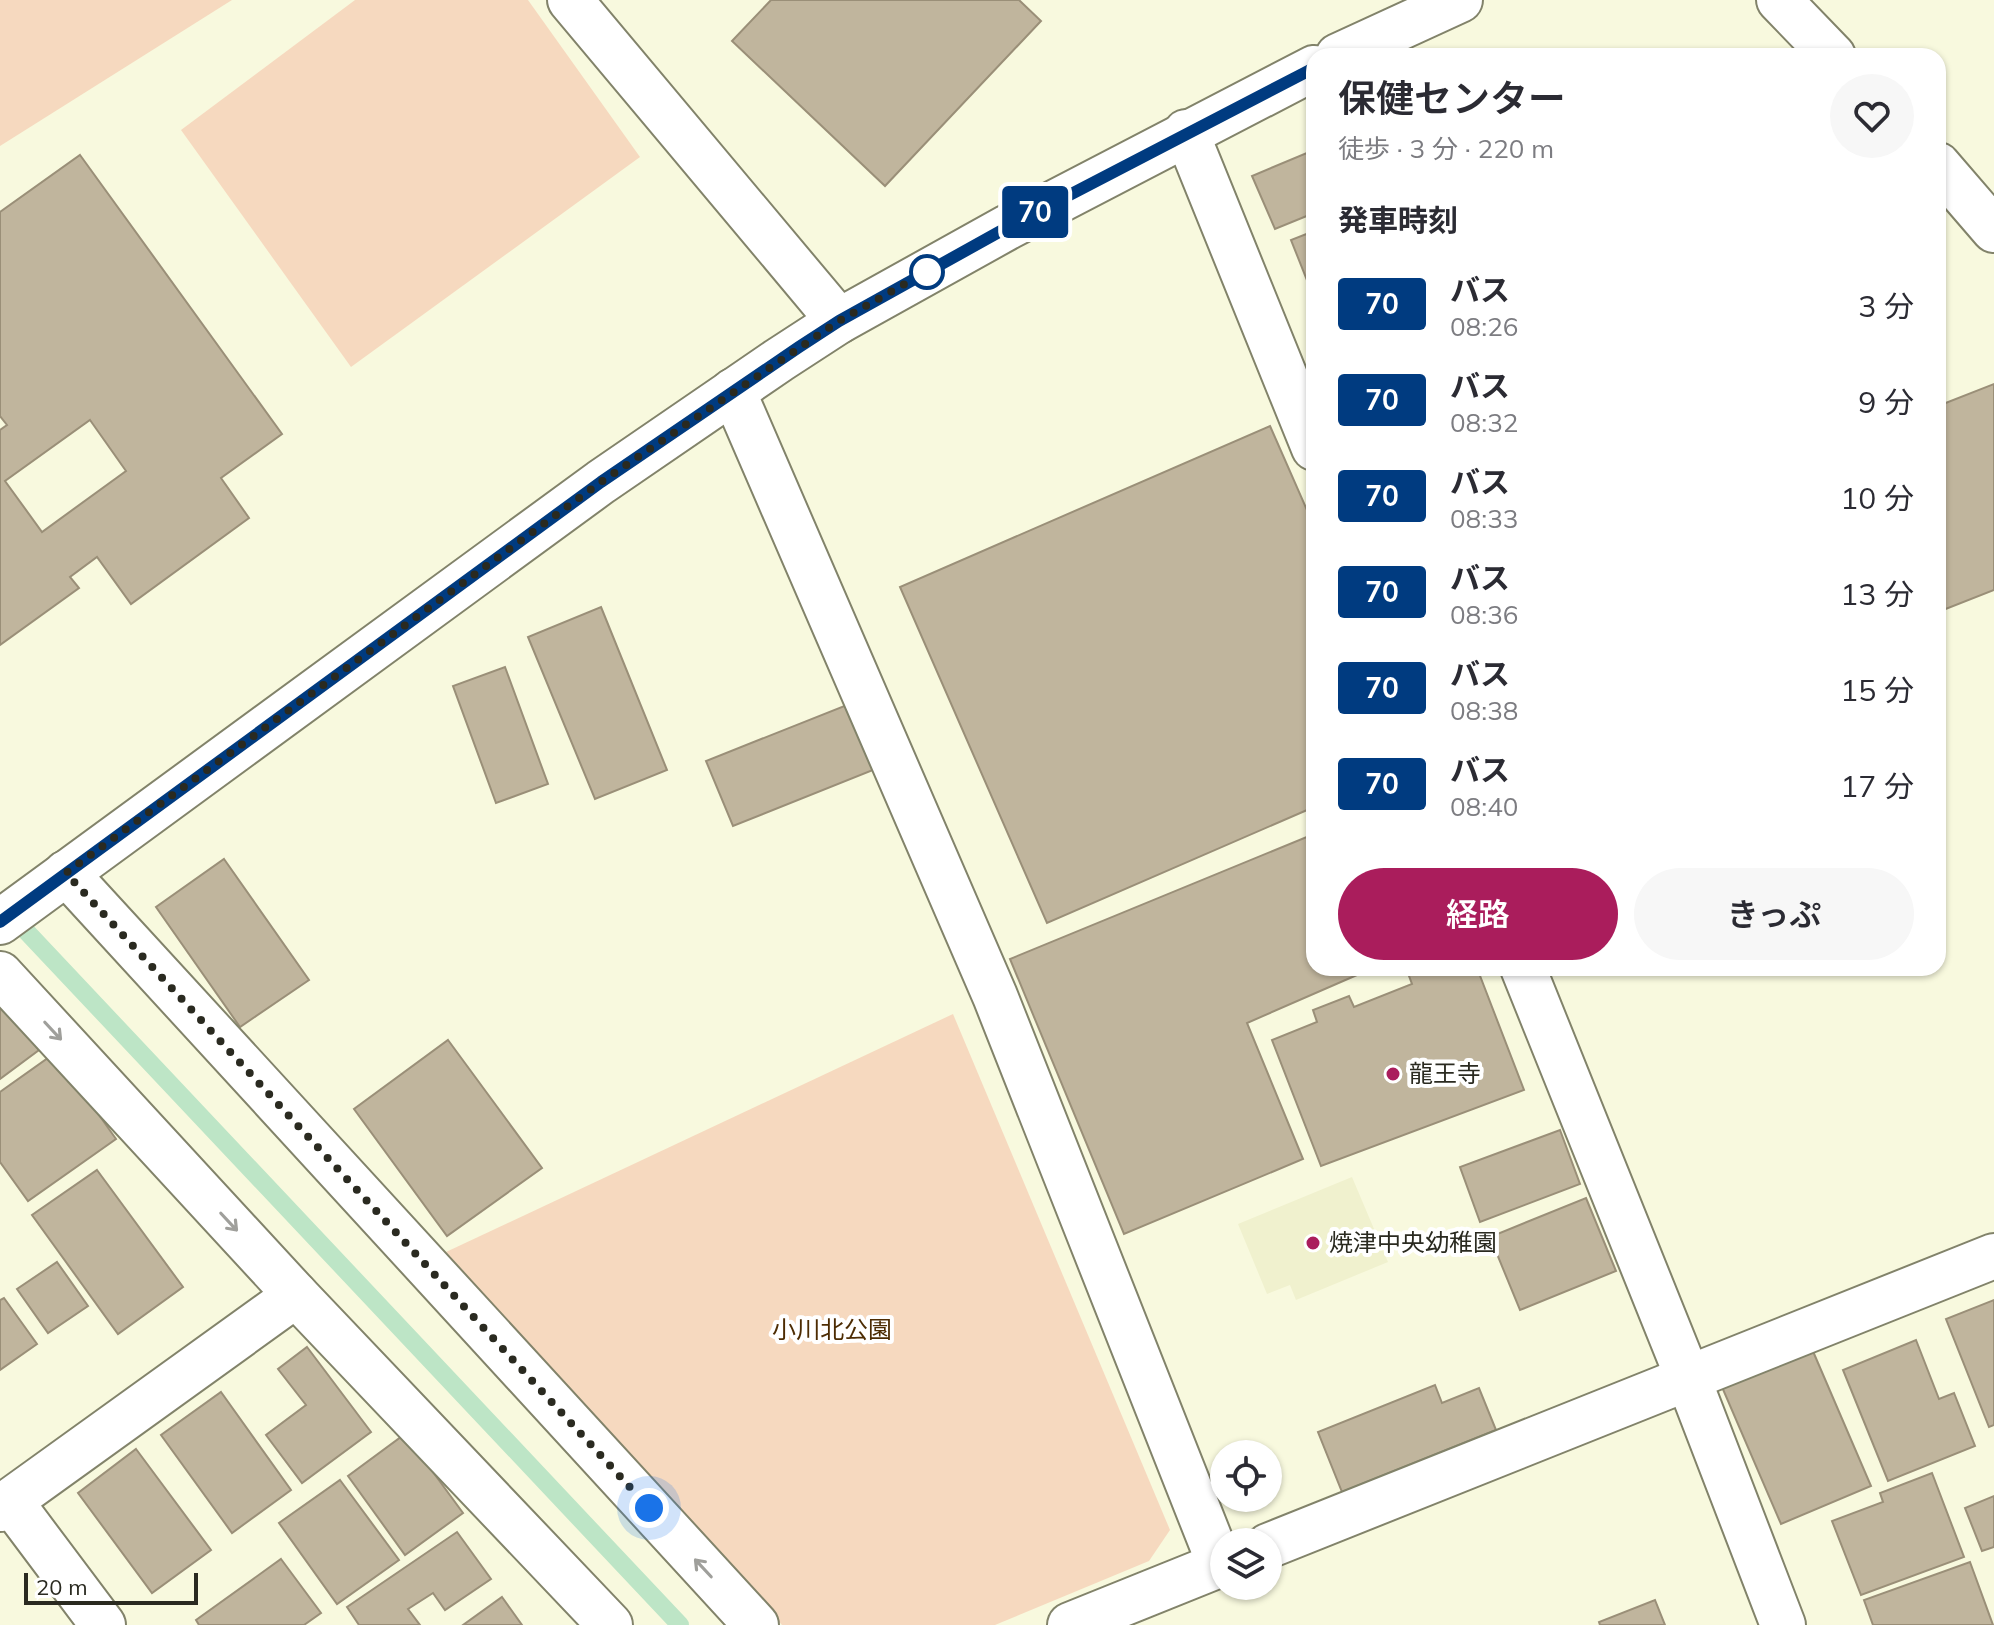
<!DOCTYPE html>
<html lang="ja">
<head>
<meta charset="utf-8">
<style>
	:root { --surface:#fff; --page:#f7f7f7; --text:#2b2b33; --muted:#7c7c81; --accent:#aa1d5c }
	body { margin:0; font-family:Mulish,"Noto Sans JP",sans-serif; background:var(--page); color:var(--text); height:100vh; display:flex; flex-direction:column; font-size:30px; white-space:nowrap }
	* { box-sizing:border-box; margin:0 }
	p { font-size:26px; color:var(--muted) }
	.icon { flex:none; width:44px; height:44px; fill:none; stroke:currentColor; stroke-width:2; stroke-linecap:round; stroke-linejoin:round }
	.map { position:relative; flex:1; overflow:hidden }
	.panel { position:absolute; left:1306px; top:48px; width:640px; height:928px; display:flex; flex-direction:column; background:var(--surface); border-radius:24px; box-shadow:0 2px 6px #0004 }
	.panel>* { flex:none }
	.badge { padding:0 16px; border-radius:6px; font-size:28px; line-height:52px }
	.tools { position:absolute; left:1210px; top:1440px; display:grid; gap:16px }
	.tools a { display:grid; place-items:center; width:72px; height:72px; border-radius:50%; background:var(--surface); box-shadow:0 2px 6px #0004; font-size:40px }
	.scale { position:absolute; left:24px; bottom:20px; width:174px; box-sizing:border-box; padding-left:8px; border:4px solid #2a2a20; border-top:0; font-size:22px; line-height:28px; white-space:nowrap; color:#2a2a20; -webkit-text-stroke:6px #fff; paint-order:stroke }
	.you { position:absolute; width:40px; height:40px; margin:-20px; border:6px solid #fff; border-radius:50%; background:#1a73e8; box-shadow:0 0 0 12px #1a73e833 }
	.map>.badge { position:absolute; translate:-50% -50%; box-shadow:0 0 0 4px #fff }
	h2 { padding:0 32px; font-size:30px; line-height:72px }
	.round { display:grid; place-items:center; flex:none; width:84px; height:84px; border-radius:42px; background:var(--page) }
	.head { display:flex; align-items:center; justify-content:space-between; height:136px; padding:0 32px }
	h1 { font-size:38px; font-weight:600; line-height:60px }
	.cta { display:flex; gap:16px; margin-top:auto; padding:16px 32px }
	.cta a { flex:1; height:92px; border-radius:48px; background:var(--accent); color:#fff; font-size:32px; font-weight:600; line-height:92px; text-align:center }
	.cta a+a { background:var(--page); color:var(--text) }
	ul { padding:0; list-style:none }
	li { display:flex; align-items:center; gap:24px; height:96px; padding:0 32px }
	li div { flex:1 }
	li b { display:block; font-size:30px }
	li em { font-style:normal }
	li .badge { min-width:88px; font-weight:700; text-align:center }
	.map>svg:first-child { display:block }
</style>
</head>
<body>
<div class="map">
<svg width="1994" height="1625" viewBox="0 0 1994 1625">
	<rect width="100%" height="100%" fill="#f8f9de"/>
	<path fill="#f0f1ce" d="M1352 1177 1388 1262 1296 1300 1290 1285 1267 1294 1238 1224Z"/>
	<g fill="#f6d9bf">
		<path d="M0 0H232L0 146Z"/>
		<path d="M355 0H528L640 157 351 367 181 130Z"/>
		<path d="M953 1014 1170 1530 1149 1561 995 1625H782L446 1252Z"/>
	</g>
	<g fill="none" stroke-linecap="round" stroke-linejoin="round">
		<path stroke="#bde5c6" stroke-width="18" d="M10 914 680 1625"/>
	</g>
	<g fill="#c0b59d" stroke="#9a8f78" stroke-width="2" fill-rule="evenodd">
		<path d="M771 0H1019L1041 21 885 186 732 41Z"/>
		<path d="M1314 150V213L1275 229 1252 176Z"/>
		<path d="M80 155 282 434 221 478 249 518 131 604 97 557 70 577 79 588 0 645V430L7 425 0 416V212ZM90 420 126 471 42 532 5 481Z"/>
		<path d="M1314 231V298L1291 240Z"/>
		<path d="M1994 384V590L1938 612V406Z"/>
		<path d="M1270 426 1314 526V807L1047 923 900 587Z"/>
		<path d="M601 607 667 770 595 799 528 637Z"/>
		<path d="M505 667 548 784 496 803 453 686Z"/>
		<path d="M862 699 888 764 733 826 706 761Z"/>
		<path d="M1314 834V968H1373L1247 1023 1303 1159 1124 1234 1010 959Z"/>
		<path d="M224 859 309 980 240 1027 156 907Z"/>
		<path d="M1406 968H1477L1524 1090 1321 1166 1272 1040 1317 1022 1313 1010 1349 996 1354 1007 1412 984Z"/>
		<path d="M0 998 39 1050 0 1079Z"/>
		<path d="M448 1040 542 1168 447 1236 354 1109Z"/>
		<path d="M55 1053 116 1139 28 1201 0 1162V1092Z"/>
		<path d="M1560 1130 1580 1184 1480 1222 1460 1167Z"/>
		<path d="M97 1170 183 1287 118 1334 32 1215Z"/>
		<path d="M1586 1198 1616 1271 1520 1310 1490 1237Z"/>
		<path d="M57 1262 88 1306 48 1333 17 1289Z"/>
		<path d="M4 1298 37 1344 0 1370V1300Z"/>
		<path d="M1994 1300V1425L1989 1427 1946 1319Z"/>
		<path d="M1916 1340 1939 1399 1954 1393 1975 1446 1888 1481 1843 1370Z"/>
		<path d="M307 1347 371 1432 302 1483 266 1435 306 1405 278 1369Z"/>
		<path d="M1812 1349 1871 1486 1781 1524 1722 1387Z"/>
		<path d="M1435 1385 1442 1403 1479 1388 1496 1430 1342 1492 1318 1432Z"/>
		<path d="M221 1392 291 1490 232 1533 161 1435Z"/>
		<path d="M405 1434 463 1513 405 1555 348 1476Z"/>
		<path d="M136 1449 211 1550 152 1593 78 1493Z"/>
		<path d="M1932 1473 1964 1557 1861 1595 1832 1521 1883 1502 1880 1493Z"/>
		<path d="M340 1480 399 1560 337 1604 279 1523Z"/>
		<path d="M1994 1496V1547L1982 1551 1965 1508Z"/>
		<path d="M457 1532 491 1579 445 1610 433 1593 408 1609 420 1625H359L347 1607Z"/>
		<path d="M281 1559 321 1613 304 1625H199L196 1620Z"/>
		<path d="M1970 1562 1993 1625H1873L1864 1600Z"/>
		<path d="M502 1597 522 1625H463Z"/>
		<path d="M1655 1600 1665 1625H1600L1599 1622Z"/>
	</g>
	<g fill="none" stroke-linecap="round" stroke-linejoin="round">
		<defs>
			<g id="minor">
				<path d="M570 0 839 321"/>
				<path d="M1779 0 1833 56"/>
				<path d="M1338 56 1460 0"/>
				<path d="M1186 132 1314 448"/>
				<path d="M1938 165 1994 230"/>
				<path d="M733 391 995 996 1220 1565"/>
				<path d="M66 873 756 1625"/>
				<path d="M0 922 601 482 779 360 839 321 1008 227 1314 68"/>
				<path d="M1523 968 1688 1378 1783 1625"/>
				<path d="M0 974 296 1295 610 1625"/>
				<path d="M10 1501 296 1295"/>
				<path d="M0 1509 10 1501 103 1625"/>
				<path d="M1268 1546 1994 1256"/>
				<path d="M1070 1625 1224 1563"/>
			</g>
		</defs>
		<use href="#minor" stroke="#82836a" stroke-width="48"/>
		<use href="#minor" stroke="#fff" stroke-width="44"/>
	</g>
	<defs><path id="oneway-shaft" d="M-6 0H5M1.5-3L5.5 0L1.5 3" fill="none" stroke-width="1.6" stroke-linecap="round" stroke-linejoin="round" transform="scale(2)"/></defs>
	<g stroke="#9f9f9b">
		<use href="#oneway-shaft" transform="translate(53 1031) rotate(47)"/>
		<use href="#oneway-shaft" transform="translate(229 1222) rotate(47)"/>
		<use href="#oneway-shaft" transform="translate(703 1568) rotate(-133)"/>
	</g>
	<g fill="none" stroke-linecap="round" stroke-linejoin="round">
		<defs>
			<path id="line" d="M0 922 601 482 799 347 839 321 1008 227 1314 68"/>
		</defs>
		<use href="#line" stroke="#fff" stroke-width="18"/>
		<use href="#line" stroke="#003b80" stroke-width="12"/>
		<path stroke="#2a2a20" stroke-width="8" stroke-dasharray="0 14.4" d="M649 1508 66 873 601 482 839 321 935 267 927 272"/>
	</g>
	<circle fill="#fff" stroke="#003b80" stroke-width="4" cx="927" cy="272" r="16"/>
	<g fill="#aa1d5c" stroke="#fff" stroke-width="3">
		<circle cx="1393" cy="1074" r="8"/>
		<circle cx="1313" cy="1243" r="8"/>
	</g>
	<g text-anchor="middle" stroke-width="8" stroke-linejoin="round" paint-order="stroke">
		<g font-size="24" fill="#2a2a20" stroke="#fff" text-anchor="start">
			<text x="1409" y="1082">龍王寺</text>
			<text x="1329" y="1251">焼津中央幼稚園</text>
		</g>
		<g font-size="24" fill="#4d2c03" stroke="#fff">
			<text x="832" y="1338">小川北公園</text>
		</g>
	</g>
</svg>
<div class="tools">
<a><svg class="icon" aria-label="locate" viewBox="0 0 24 24"><circle cx="12" cy="12" r="6"/><path d="M12 2v4M12 18v4M2 12h4M18 12h4"/></svg></a>
<a><svg class="icon" aria-label="layers" viewBox="0 0 24 24"><path d="M12 4l9 5-9 5-9-5zM3 14l9 5 9-5"/></svg></a>
</div>
<div class="scale">20 m</div>
<div class="you" style="left:649px;top:1508px"></div>
<b class="badge" style="left:1035px;top:212px;background:#003b80;color:#fff">70</b>
<section class="panel">
<div class="head"><div><h1>保健センター</h1><p>徒歩 · 3 分 · 220 m</p></div><a class="round"><svg class="icon" aria-label="heart" viewBox="0 0 24 24"><path d="M12 20l-8-8c-3-5 5-10 8-4 3-6 11-1 8 4z"/></svg></a></div>
<h2>発車時刻</h2>
<ul>
<li><span class="badge" style="background:#003b80;color:#fff">70</span><div><b>バス</b><p>08:26</p></div><em>3 分</em></li>
<li><span class="badge" style="background:#003b80;color:#fff">70</span><div><b>バス</b><p>08:32</p></div><em>9 分</em></li>
<li><span class="badge" style="background:#003b80;color:#fff">70</span><div><b>バス</b><p>08:33</p></div><em>10 分</em></li>
<li><span class="badge" style="background:#003b80;color:#fff">70</span><div><b>バス</b><p>08:36</p></div><em>13 分</em></li>
<li><span class="badge" style="background:#003b80;color:#fff">70</span><div><b>バス</b><p>08:38</p></div><em>15 分</em></li>
<li><span class="badge" style="background:#003b80;color:#fff">70</span><div><b>バス</b><p>08:40</p></div><em>17 分</em></li>
</ul>
<div class="cta"><a>経路</a><a>きっぷ</a></div>
</section>
</div>
</body>
</html>
